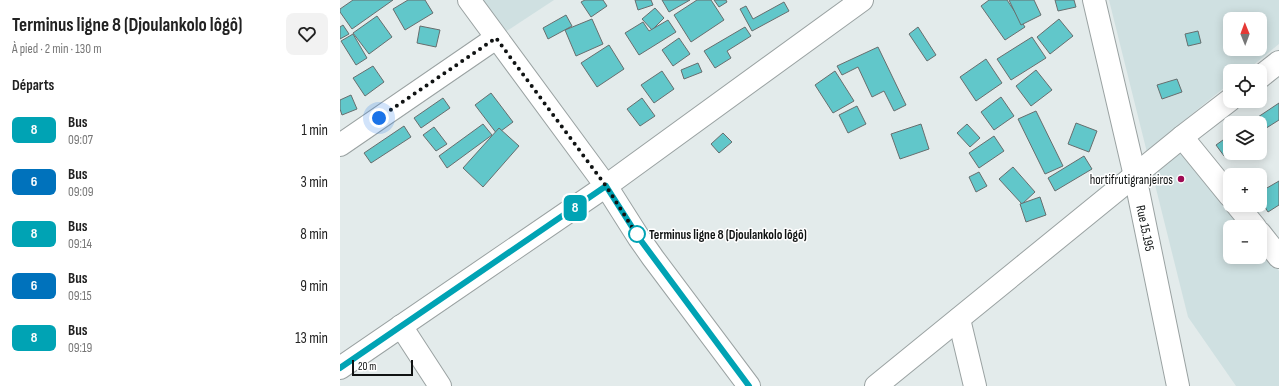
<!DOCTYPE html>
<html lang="fr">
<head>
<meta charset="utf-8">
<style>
	:root { --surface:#fff; --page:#f2f2f2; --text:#222; --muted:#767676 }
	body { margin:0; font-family:"Sofia Sans Condensed",sans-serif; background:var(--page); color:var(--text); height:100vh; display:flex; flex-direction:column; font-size:15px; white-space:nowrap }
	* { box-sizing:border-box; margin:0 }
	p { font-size:13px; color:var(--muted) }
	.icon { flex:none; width:22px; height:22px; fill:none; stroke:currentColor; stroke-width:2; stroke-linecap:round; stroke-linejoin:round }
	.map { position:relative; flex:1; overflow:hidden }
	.sheet { display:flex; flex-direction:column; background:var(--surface); width:340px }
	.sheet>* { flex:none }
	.badge { padding:0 8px; border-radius:6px; font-size:14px; line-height:26px }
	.needle { width:26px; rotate:359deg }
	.controls { position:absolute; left:883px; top:12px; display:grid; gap:8px }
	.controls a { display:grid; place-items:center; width:44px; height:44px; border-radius:8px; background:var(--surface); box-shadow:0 2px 10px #0003; font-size:20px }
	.scale { position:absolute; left:12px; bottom:10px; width:61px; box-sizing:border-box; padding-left:4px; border:2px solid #101313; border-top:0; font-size:11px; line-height:14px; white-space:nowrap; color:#101313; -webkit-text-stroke:3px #fff; paint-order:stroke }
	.you { position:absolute; width:20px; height:20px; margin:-10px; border:3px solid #fff; border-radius:50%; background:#1a73e8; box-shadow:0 0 0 6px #1a73e833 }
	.map>.badge { position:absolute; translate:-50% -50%; box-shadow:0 0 0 2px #fff }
	h2 { padding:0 12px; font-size:15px; line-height:36px }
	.round { display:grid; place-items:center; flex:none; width:42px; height:42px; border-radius:8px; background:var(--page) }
	.summary { display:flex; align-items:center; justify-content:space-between; height:68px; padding:0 12px }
	h1 { font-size:19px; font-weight:700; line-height:30px }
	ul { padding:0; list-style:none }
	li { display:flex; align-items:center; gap:12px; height:52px; padding:0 12px }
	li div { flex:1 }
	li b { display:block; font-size:15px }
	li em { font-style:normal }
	li .badge { min-width:44px; font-weight:700; text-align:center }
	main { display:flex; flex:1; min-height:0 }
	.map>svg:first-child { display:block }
</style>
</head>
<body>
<main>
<section class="sheet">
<div class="summary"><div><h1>Terminus ligne 8 (Djoulankolo lôgô)</h1><p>À pied · 2 min · 130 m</p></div><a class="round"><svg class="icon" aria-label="heart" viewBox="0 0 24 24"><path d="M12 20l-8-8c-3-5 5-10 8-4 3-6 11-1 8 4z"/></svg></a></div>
<h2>Départs</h2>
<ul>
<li><span class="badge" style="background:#00a3b4;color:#fff">8</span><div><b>Bus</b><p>09:07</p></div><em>1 min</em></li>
<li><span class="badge" style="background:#0072bc;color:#fff">6</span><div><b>Bus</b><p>09:09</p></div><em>3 min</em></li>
<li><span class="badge" style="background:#00a3b4;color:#fff">8</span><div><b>Bus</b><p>09:14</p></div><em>8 min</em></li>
<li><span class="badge" style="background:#0072bc;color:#fff">6</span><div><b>Bus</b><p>09:15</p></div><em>9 min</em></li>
<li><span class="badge" style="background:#00a3b4;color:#fff">8</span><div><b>Bus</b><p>09:19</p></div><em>13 min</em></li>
</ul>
</section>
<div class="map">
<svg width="939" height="386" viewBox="0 0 939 386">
	<rect width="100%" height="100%" fill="#e3ebeb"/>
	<g fill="#cfe0e1" fill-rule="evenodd">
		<path d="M129 0H214L156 38Z"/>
		<path d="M769 0H939V44L906 71H890V83L831 131 905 227H890V257H920V246L939 271V386H896L848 317ZM890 19H920V49H890Z"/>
	</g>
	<g fill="#61c7ca" stroke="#676e6e">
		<path d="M13 0H53L12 29 0 12V9Z"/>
		<path d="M68 0H85L93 13 65 30 53 9Z"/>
		<path d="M245 0H263L267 6 251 17 241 2Z"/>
		<path d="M295 0H311L313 5 298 10Z"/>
		<path d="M322 0H350L329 12Z"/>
		<path d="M357 0H371L384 20 351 42 334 15Z"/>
		<path d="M374 0H386L387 2 379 7Z"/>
		<path d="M649 0H667L685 27 665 40 641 6Z"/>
		<path d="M669 0H694L701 15 681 25Z"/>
		<path d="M715 0H734L736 7 718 11Z"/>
		<path d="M444 2 449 11 412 31 400 9 406 6 413 19Z"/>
		<path d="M315 8 324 18 312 30 302 19Z"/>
		<path d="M226 15 232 26 208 39 203 28Z"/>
		<path d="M37 16 52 37 29 54 13 33Z"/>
		<path d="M252 19 263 44 236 56 225 30Z"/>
		<path d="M719 19 733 36 710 54 697 37Z"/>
		<path d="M328 20 336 32 299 55 285 33 303 22 309 31Z"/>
		<path d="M3 25 9 34 0 39V27Z"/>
		<path d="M80 26 100 30 96 47 77 43Z"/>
		<path d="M405 27 411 36 387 51 391 58 375 68 364 51Z"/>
		<path d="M578 27 596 55 587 61 569 34Z"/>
		<path d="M858 31 861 43 848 46 845 34Z"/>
		<path d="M13 34 27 58 16 65 1 41Z"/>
		<path d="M692 37 706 58 671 80 657 59Z"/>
		<path d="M339 38 350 54 333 66 322 50Z"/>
		<path d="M269 45 284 69 257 87 241 63Z"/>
		<path d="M538 47 566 105 554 111 544 91 532 97 518 67 502 75 497 66Z"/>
		<path d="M646 59 662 83 636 101 620 77Z"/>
		<path d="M358 63 362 72 344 79 341 70Z"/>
		<path d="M33 66 44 82 25 96 13 78Z"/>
		<path d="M696 70 712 90 691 106 676 86Z"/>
		<path d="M322 71 334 89 314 103 301 85Z"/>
		<path d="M495 71 514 101 493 113 475 85Z"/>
		<path d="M837 79 842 92 822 99 817 85Z"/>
		<path d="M151 93 173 122 157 134 135 105Z"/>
		<path d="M11 95 17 109 2 115 0 109V100Z"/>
		<path d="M661 97 674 116 654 130 641 112Z"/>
		<path d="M103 98 110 108 81 128 74 118Z"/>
		<path d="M302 98 315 116 300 126 287 109Z"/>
		<path d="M939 103V120L920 132V123H909Z"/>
		<path d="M517 106 526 124 508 133 499 115Z"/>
		<path d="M696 111 723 166 705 174 678 119Z"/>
		<path d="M736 123 757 131 749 152 728 144Z"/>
		<path d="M143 124 152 135 107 168 99 156Z"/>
		<path d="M581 124 589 149 560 159 551 134Z"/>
		<path d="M627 124 640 138 630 147 617 133Z"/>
		<path d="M64 126 71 137 31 163 24 153Z"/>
		<path d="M94 127 107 144 96 151 83 135Z"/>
		<path d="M159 128 179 146 143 187 123 168Z"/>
		<path d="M383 133 392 142 379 153 371 144Z"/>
		<path d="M890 135V152L884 156 876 145Z"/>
		<path d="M654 136 664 151 639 168 629 153Z"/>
		<path d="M744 156 752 169 715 191 708 178Z"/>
		<path d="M673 167 695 192 682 204 659 179Z"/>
		<path d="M639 172 647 186 636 192 629 177Z"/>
		<path d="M939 181V205L928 212 920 199V192Z"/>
		<path d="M700 197 706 215 686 222 680 204Z"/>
	</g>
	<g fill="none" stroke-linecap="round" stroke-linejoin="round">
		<defs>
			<g id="street">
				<path d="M129 0 266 186 299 238 313 258 409 386"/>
				<path d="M754 0 795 176 838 386"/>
				<path d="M920 77 939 62"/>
				<path d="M842 137 890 196"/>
				<path d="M0 145 156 38"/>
				<path d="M897 205 915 227"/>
				<path d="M920 233 939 257"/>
				<path d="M619 319 635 386"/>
				<path d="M61 326 100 386"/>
				<path d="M0 368 266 186 522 0"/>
				<path d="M536 386 842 137 890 100"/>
			</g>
		</defs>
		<use href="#street" stroke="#9aa2a2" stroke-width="24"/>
		<use href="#street" stroke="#fff" stroke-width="22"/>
	</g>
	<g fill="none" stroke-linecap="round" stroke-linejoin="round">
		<defs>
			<path id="line" d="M0 368 266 186 299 238 409 386"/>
		</defs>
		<use href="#line" stroke="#fff" stroke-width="9"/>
		<use href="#line" stroke="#00a3b4" stroke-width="6"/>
		<path stroke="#101313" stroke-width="4" stroke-dasharray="0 7.2" d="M39 118 156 38 266 186 299 238 297 234"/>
	</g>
	<circle fill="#9f0a53" stroke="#fff" stroke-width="1.5" cx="841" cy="179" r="4"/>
	<circle fill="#fff" stroke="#00a3b4" stroke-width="2" cx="297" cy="234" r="8"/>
	<g text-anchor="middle" stroke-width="3" stroke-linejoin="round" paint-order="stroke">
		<g font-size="13" fill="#101313" stroke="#fff" text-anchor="end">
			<text x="833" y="184">hortifrutigranjeiros</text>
		</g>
		<g font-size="13" fill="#101313" stroke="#fff">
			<text transform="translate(806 228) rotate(78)" y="5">Rue 15.195</text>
		</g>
		<g font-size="13" font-weight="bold" fill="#101313" stroke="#fff" text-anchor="start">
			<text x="309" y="239">Terminus ligne 8 (Djoulankolo lôgô)</text>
		</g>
	</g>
</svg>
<div class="controls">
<a><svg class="needle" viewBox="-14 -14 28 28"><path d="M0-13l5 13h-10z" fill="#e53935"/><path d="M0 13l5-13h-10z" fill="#767676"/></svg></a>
<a><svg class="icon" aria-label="locate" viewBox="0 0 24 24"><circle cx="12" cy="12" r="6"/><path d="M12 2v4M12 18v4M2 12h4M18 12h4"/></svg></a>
<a><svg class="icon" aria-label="layers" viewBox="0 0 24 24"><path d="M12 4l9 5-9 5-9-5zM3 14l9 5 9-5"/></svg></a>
<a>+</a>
<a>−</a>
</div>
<div class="scale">20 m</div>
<div class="you" style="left:39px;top:118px"></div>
<b class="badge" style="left:235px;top:208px;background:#00a3b4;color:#fff">8</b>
</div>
</main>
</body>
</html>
